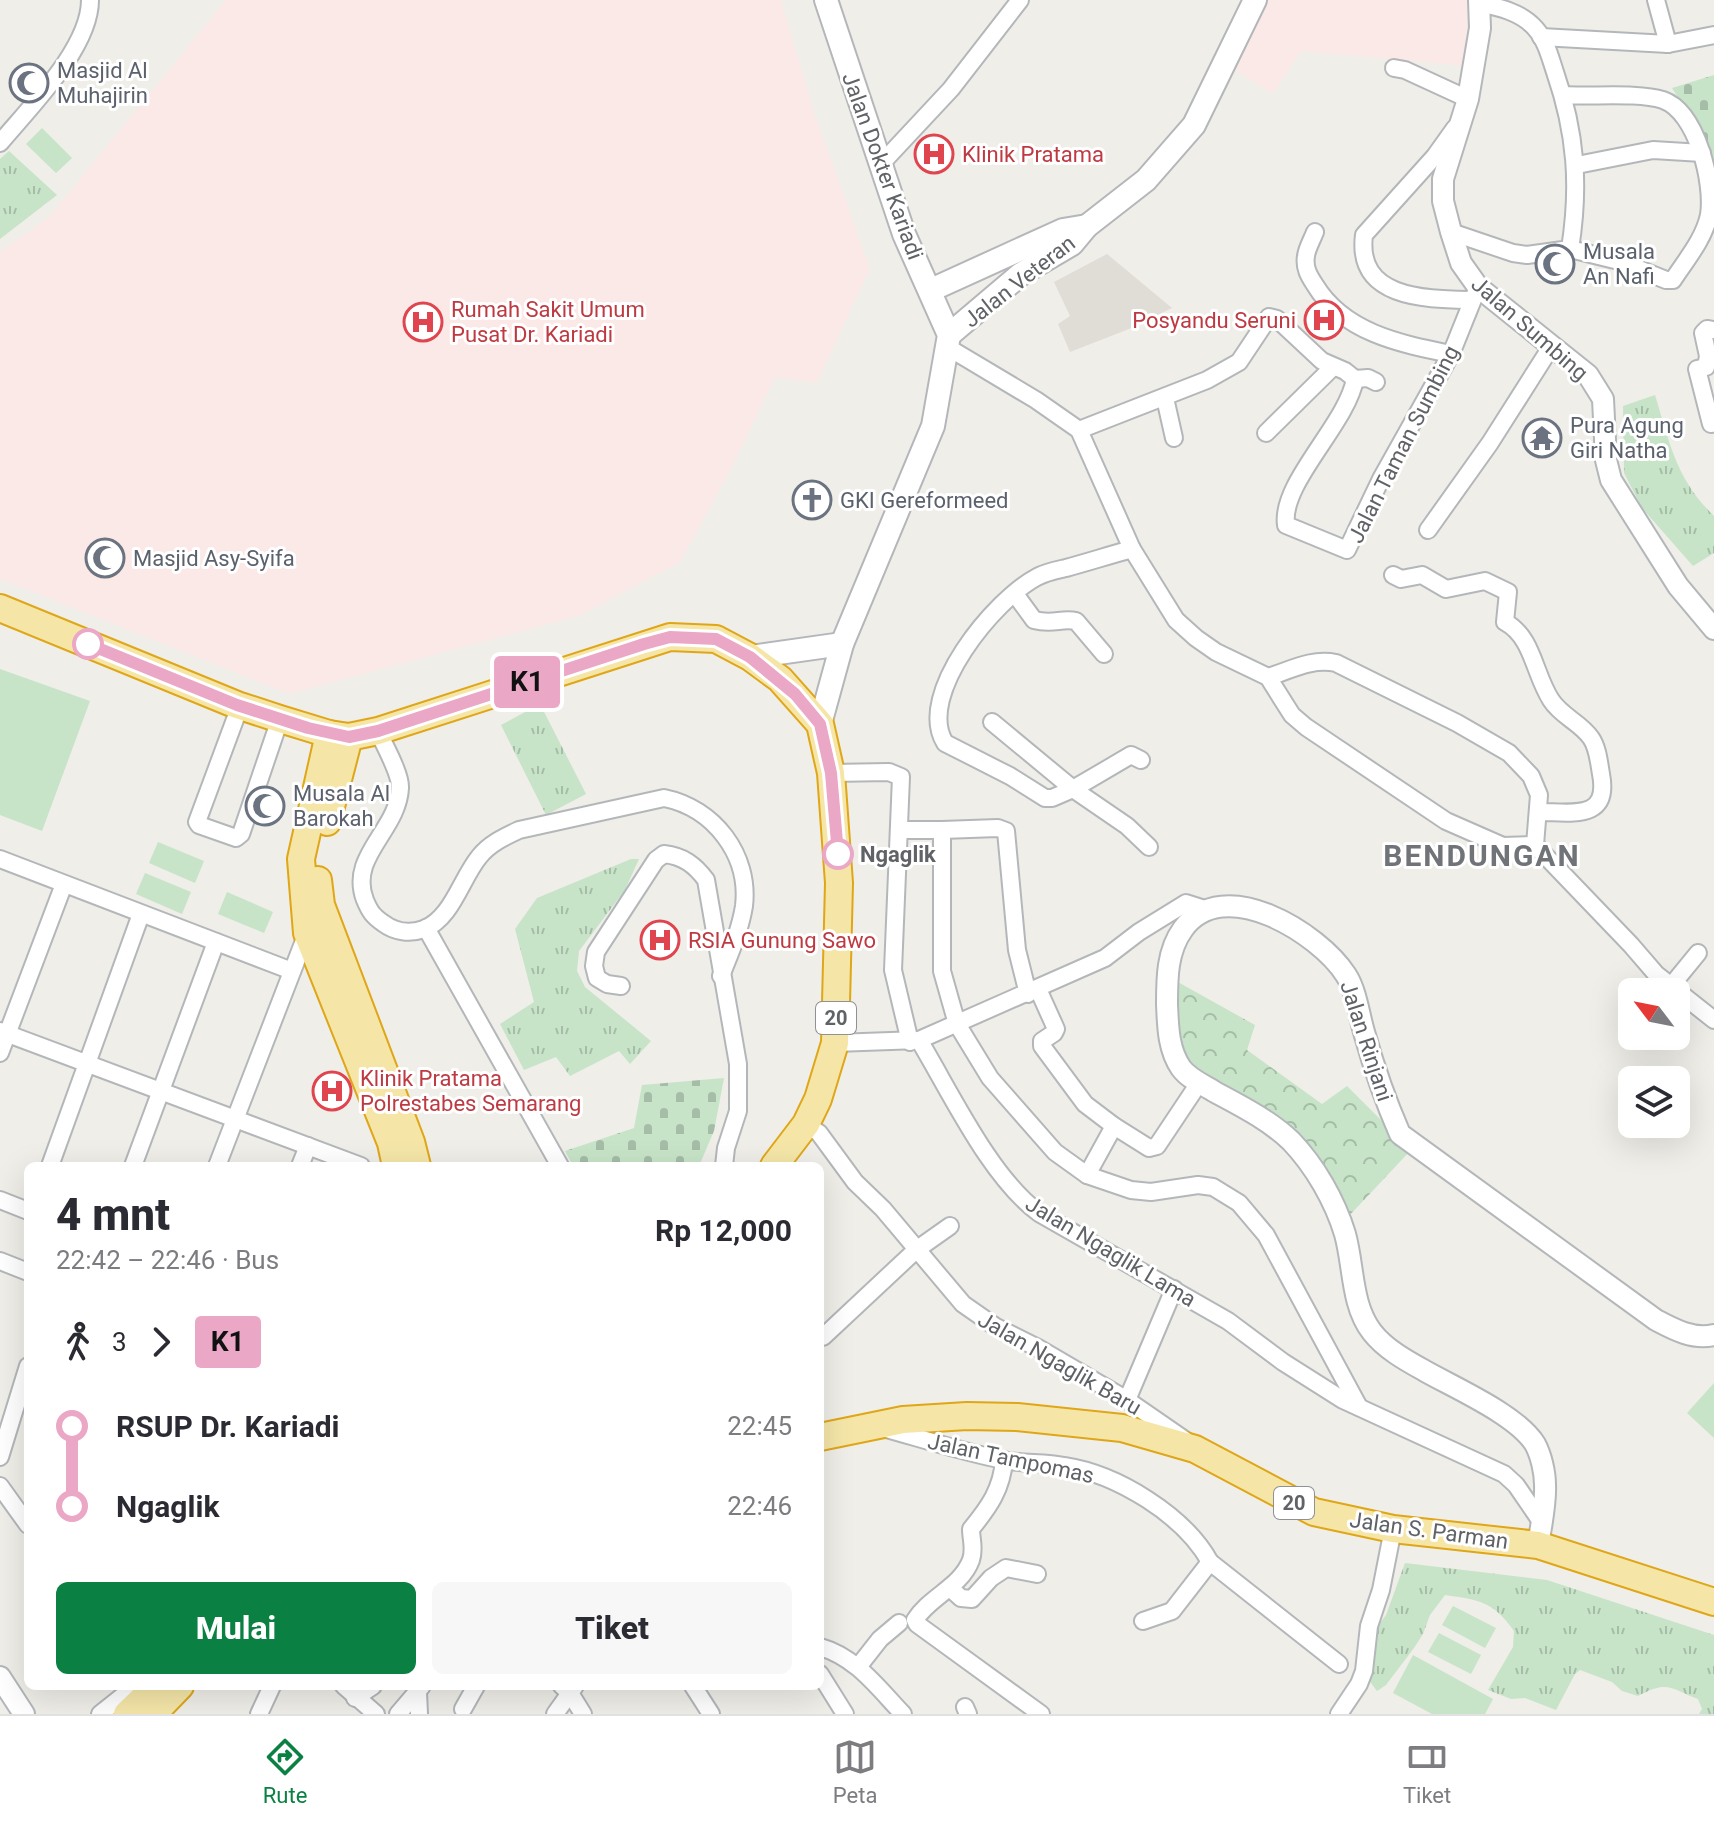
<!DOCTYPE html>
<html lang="id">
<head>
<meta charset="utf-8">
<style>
	:root { --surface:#fff; --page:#f7f7f7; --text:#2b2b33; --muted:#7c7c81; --line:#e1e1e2; --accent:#0b8043 }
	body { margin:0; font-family:Roboto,sans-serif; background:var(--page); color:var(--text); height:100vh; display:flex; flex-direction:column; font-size:30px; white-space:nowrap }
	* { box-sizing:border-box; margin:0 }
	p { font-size:26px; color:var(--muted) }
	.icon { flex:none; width:44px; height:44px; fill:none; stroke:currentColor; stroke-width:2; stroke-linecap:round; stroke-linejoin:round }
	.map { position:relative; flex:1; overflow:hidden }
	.details { position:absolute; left:24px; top:1162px; width:800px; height:528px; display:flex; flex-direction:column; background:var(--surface); border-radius:12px; box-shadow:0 8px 32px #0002 }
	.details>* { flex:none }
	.badge { padding:0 16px; border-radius:6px; font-size:28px; line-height:52px }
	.needle { width:52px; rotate:302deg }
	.buttons { position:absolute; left:1618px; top:978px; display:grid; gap:16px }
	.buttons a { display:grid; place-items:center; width:72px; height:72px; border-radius:12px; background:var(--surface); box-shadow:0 8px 32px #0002; font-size:40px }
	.map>.badge { position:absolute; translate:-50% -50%; box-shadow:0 0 0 4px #fff }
	.legs { display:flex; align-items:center; gap:12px; height:88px; padding:0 32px; font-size:26px }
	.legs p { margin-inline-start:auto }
	.head { display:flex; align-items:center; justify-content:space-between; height:136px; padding:0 32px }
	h1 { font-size:44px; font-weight:800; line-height:60px }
	.cta { display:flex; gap:16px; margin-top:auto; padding:16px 32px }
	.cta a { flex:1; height:92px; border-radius:12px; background:var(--accent); color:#fff; font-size:32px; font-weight:800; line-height:92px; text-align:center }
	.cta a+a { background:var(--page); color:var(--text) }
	ul { padding:0 32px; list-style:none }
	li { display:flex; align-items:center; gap:28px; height:80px; font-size:30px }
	li i { display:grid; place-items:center; width:12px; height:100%; margin:0 10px; background:currentColor }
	li i::after { content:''; width:20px; height:20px; margin:-10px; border:6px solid; border-radius:50%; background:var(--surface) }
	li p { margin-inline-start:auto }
	li:first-child i { background:linear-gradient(#0000 50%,currentColor 0) }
	li:last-child i { background:linear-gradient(currentColor 50%,#0000 0) }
	.menu { display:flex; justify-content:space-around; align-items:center; height:112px; border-top:2px solid var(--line); background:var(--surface); font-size:22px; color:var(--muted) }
	.menu a { display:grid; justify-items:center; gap:4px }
	.menu .on { color:var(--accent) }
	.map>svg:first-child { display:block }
</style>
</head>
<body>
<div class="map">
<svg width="1714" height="1714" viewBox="0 0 1714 1714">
	<defs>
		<pattern id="grass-tufts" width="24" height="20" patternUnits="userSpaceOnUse" patternTransform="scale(2)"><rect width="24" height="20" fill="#c7e4c8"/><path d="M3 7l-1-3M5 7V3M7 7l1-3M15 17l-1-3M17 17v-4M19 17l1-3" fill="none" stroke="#a5bca6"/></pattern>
		<pattern id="forest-crowns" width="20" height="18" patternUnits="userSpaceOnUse" patternTransform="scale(2)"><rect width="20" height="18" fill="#c7e4c8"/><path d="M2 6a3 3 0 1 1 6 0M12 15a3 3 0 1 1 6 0" fill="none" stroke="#a5bca6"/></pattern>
		<pattern id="cemetery-stones" width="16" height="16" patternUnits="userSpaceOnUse" patternTransform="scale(2)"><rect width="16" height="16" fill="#c7e4c8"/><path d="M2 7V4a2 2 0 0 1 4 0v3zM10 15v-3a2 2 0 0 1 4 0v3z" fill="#a5bca6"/></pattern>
	</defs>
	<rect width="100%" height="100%" fill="#efeee8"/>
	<path fill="#dfddd6" d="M1107 254 1172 308 1129 329 1070 352 1058 324 1070 316 1054 282Z"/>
	<g fill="#fae9e6">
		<path d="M226 0H781L814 112 870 268 817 383 775 377 732 467 680 562 579 616 289 694 0 579V252L50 216Z"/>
		<path d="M1266 0H1467L1468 66 1301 51 1273 94 1233 69Z"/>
	</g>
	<g fill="url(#grass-tufts)">
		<path d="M9 151 57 195 0 239V159Z"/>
		<path d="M1655 395C1670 444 1676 479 1714 516V553L1693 566 1642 508 1624 473 1623 406Z"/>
		<path d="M540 704 586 794 546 815 501 725Z"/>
		<path d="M631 859H639L625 890 579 951 577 971 585 987 651 1041 630 1064 619 1051 570 1076 556 1057 524 1070 500 1024 534 1002 515 929 537 898Z"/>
		<path d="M1405 1563 1547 1580 1714 1635V1714H1699L1702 1709 1698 1699C1669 1688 1668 1680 1638 1696L1622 1691 1612 1682 1580 1670 1575 1674 1556 1710 1525 1698 1511 1699 1488 1690 1513 1647 1514 1631C1493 1601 1479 1600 1445 1595L1430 1615 1423 1634 1414 1648 1386 1685 1377 1691 1368 1679 1370 1636 1386 1615Z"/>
	</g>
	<path fill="url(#forest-crowns)" d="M1176 981 1255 1025 1247 1050 1322 1104 1347 1086 1411 1150 1348 1217 1326 1172 1272 1111 1196 1076 1176 1046Z"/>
	<g fill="url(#cemetery-stones)">
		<path d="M1714 75V179L1690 116 1672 88Z"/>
		<path d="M724 1078 714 1131 699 1166H573L565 1151 634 1128 642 1085Z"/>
	</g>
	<g fill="#c7e4c8">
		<path d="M42 128 72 158 56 173 26 144Z"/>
		<path d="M0 669 90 701 42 831 0 815Z"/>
		<path d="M158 842 204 861 195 883 149 863Z"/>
		<path d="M145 873 191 892 182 914 136 894Z"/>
		<path d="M227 892 273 912 264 933 218 914Z"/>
		<path d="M1714 1383V1438L1687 1413Z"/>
		<path d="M1453 1606 1496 1628 1485 1648 1442 1625Z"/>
		<path d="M1439 1633 1481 1655 1471 1674 1428 1652Z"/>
		<path d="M1413 1655 1493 1699 1485 1714H1432L1393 1693Z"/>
	</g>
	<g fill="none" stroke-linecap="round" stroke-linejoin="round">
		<defs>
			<g id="minor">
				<path d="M1656 0 1668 44"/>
				<path d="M1541 37 1668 44 1714 35"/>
				<path d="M1394 68 1405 70 1468 99"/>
				<path d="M1563 95C1591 97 1638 92 1663 100 1697 112 1714 183 1709 215 1704 239 1686 260 1673 280H1666L1619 261 1570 249"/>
				<path d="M1455 128 1435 156 1364 235C1356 299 1425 299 1472 300"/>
				<path d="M0 143C30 107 90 48 90 0"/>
				<path d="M880 165 951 89 1020 0"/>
				<path d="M1577 165 1653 150 1702 153"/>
				<path d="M1315 232C1312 240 1307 248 1306 256 1304 268 1309 276 1315 285 1344 333 1401 344 1451 354"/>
				<path d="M1451 232 1513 253 1527 255 1570 249C1580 186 1576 133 1555 72 1550 57 1546 40 1535 28 1521 12 1498 7 1479 3"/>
				<path d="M949 348 1036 400 1079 430 1132 549 1176 620 1196 638 1216 652 1268 677 1292 715 1306 727 1446 821 1503 846 1535 845 1631 945 1656 974 1714 1020"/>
				<path d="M1355 379C1347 424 1280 483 1286 525L1347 550 1381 479 1451 354 1478 287"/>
				<path d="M1355 379 1368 378 1376 382"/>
				<path d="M1165 398 1174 438"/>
				<path d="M1711 424 1697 369 1706 367 1708 356 1703 333 1707 329 1714 330"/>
				<path d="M1079 430 1207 380 1239 362 1269 317 1277 319 1322 361 1345 371 1355 379"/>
				<path d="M1266 433 1333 367"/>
				<path d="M1428 530 1490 443 1551 347"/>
				<path d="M1132 549C1110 555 1088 562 1066 568 1057 570 1046 572 1037 577 995 599 915 695 945 743L1010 776 1045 798H1052L1073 789 1131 755 1141 760"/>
				<path d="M1393 575 1401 579 1422 575 1446 589 1485 581 1508 592 1505 622C1533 637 1534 674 1551 700 1561 716 1581 723 1591 738 1598 748 1599 763 1601 774 1610 821 1572 812 1538 812"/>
				<path d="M1015 594 1034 620C1053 625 1061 618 1076 621L1104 654"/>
				<path d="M1268 677C1291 670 1311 658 1336 663L1457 723 1509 753 1531 776 1539 795 1535 845"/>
				<path d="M240 706 197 822 199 825 236 838 241 834 280 719"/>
				<path d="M992 722 1073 789 1127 826 1149 847"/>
				<path d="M378 731C384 745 401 774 400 788 398 831 348 856 365 900 370 912 373 916 383 923 395 932 410 934 424 929 452 918 461 879 479 857 489 844 504 837 519 830L664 798C714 808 750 855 744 906 740 931 730 953 721 976"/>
				<path d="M831 773 889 772 901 777 893 970 910 1042"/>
				<path d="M900 830H942V971L957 1024 990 1078 1055 1152 1087 1175 1131 1190 1151 1192 1198 1185 1213 1187 1239 1203 1266 1235 1359 1407"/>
				<path d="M942 830 998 828 1006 831 1017 950 1028 994"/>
				<path d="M0 859 292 971"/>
				<path d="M426 928 560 1166"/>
				<path d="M621 986 607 984 597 978 594 966 596 952 656 860 664 854C683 856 695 865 706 880L738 1064V1111L726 1148 724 1166"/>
				<path d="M1671 986 1698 953"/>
				<path d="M1038 989 1056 1029 1054 1033 1042 1041V1046L1085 1104 1114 1126 1149 1148 1157 1146 1199 1083"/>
				<path d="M0 1031 361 1166"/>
				<path d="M919 1040C951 1093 990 1177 1039 1213L1228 1321 1283 1362 1343 1400 1504 1474 1516 1485 1542 1523"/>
				<path d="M835 1043 919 1040 1105 958 1139 932 1186 903 1208 910"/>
				<path d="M0 1053 64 884"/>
				<path d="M806 1124 819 1133 855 1182 883 1209 963 1304 996 1327 1038 1348 1127 1400 1185 1440"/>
				<path d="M50 1166 141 914"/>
				<path d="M133 1166 216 942"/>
				<path d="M217 1166 307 933"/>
				<path d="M300 1166 308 1146"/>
				<path d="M1087 1175 1114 1126"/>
				<path d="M0 1200 28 1211"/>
				<path d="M0 1261 28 1272"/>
				<path d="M823 1337 916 1250 950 1226"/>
				<path d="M1127 1400 1174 1289"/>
				<path d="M883 1428C923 1439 963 1452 1003 1460 1023 1464 1044 1462 1064 1466 1117 1474 1184 1515 1210 1562"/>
				<path d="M0 1457 28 1366"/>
				<path d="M1004 1460C1002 1489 989 1507 971 1529 971 1539 975 1549 971 1560 961 1587 929 1597 915 1620L917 1624 1041 1714"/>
				<path d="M0 1486 28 1525"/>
				<path d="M950 1588 961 1598 972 1599 991 1578 1006 1568 1037 1574"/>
				<path d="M1143 1621 1172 1611 1210 1562 1339 1664"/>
				<path d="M820 1647C856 1657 878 1688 903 1714"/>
				<path d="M858 1667 880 1639 899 1623"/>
				<path d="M820 1674 845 1714"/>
				<path d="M344 1686 376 1714"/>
				<path d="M575 1686 570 1693 583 1714"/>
				<path d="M693 1686 711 1714"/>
				<path d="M418 1692 419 1714"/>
				<path d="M355 1698 373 1686"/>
				<path d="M965 1707 968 1714"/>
				<path d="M463 1709 476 1686"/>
				<path d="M100 1714 134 1687"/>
				<path d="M259 1714 272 1686"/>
				<path d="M398 1714 422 1686"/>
				<path d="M555 1714 570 1693 562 1686"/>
				<path d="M1339 1714 1359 1684 1364 1671 1369 1626 1381 1590 1393 1529"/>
			</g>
			<g id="tertiary">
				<path d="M1479 0 1480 28 1468 99 1443 179V201L1451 232 1461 263 1478 287 1588 375 1603 399 1606 460 1611 480 1678 586 1714 629"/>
				<path d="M1538 1545C1541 1526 1546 1504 1545 1485 1545 1472 1541 1455 1535 1444 1517 1415 1455 1388 1425 1371 1407 1361 1385 1349 1372 1332 1351 1305 1354 1266 1345 1234 1335 1201 1315 1166 1291 1141 1269 1120 1241 1106 1215 1092 1204 1085 1189 1079 1181 1068 1168 1049 1168 1026 1167 1004 1167 978 1167 951 1183 929 1223 873 1319 933 1346 975 1356 990 1359 1015 1364 1032 1374 1068 1385 1100 1400 1134L1656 1320C1673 1329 1693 1340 1714 1335"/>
				<path d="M0 1677 24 1714"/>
			</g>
			<g id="secondary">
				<path d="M931 290 1063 230 1087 226"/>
				<path d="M949 335 1021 274 1072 244 1087 226 1146 180 1194 125 1255 0"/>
				<path d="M750 657 842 644"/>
				<path d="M820 724 842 644 933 426 949 335 904 234 826 0"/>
			</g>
			<g id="trunk">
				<path d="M0 608 237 705 280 719 329 734 349 737 378 731 670 637 716 639 750 657 780 679 820 724 831 773 839 883 835 1043 818 1099 806 1124 774 1166"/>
				<path d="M329 734 301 859 307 933 391 1143 396 1166"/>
				<path d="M327 822 349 737"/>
				<path d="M318 880 321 905 411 1142 417 1166"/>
				<path d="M820 1437 903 1420 967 1416 1017 1417 1122 1428 1195 1449 1314 1512 1393 1529 1538 1545 1714 1602"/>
				<path d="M127 1714 156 1686"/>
				<path d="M153 1714 180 1686"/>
			</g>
		</defs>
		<use href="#minor" stroke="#b4b7ba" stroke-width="20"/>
		<use href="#tertiary" stroke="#b4b7ba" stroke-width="24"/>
		<use href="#secondary" stroke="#b4b6ba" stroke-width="26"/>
		<use href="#trunk" stroke="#dfa618" stroke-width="30"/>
		<use href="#minor" stroke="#fff" stroke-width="16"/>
		<use href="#tertiary" stroke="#fff" stroke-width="20"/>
		<use href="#secondary" stroke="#fff" stroke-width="22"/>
		<use href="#trunk" stroke="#f5e6a8" stroke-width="26"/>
	</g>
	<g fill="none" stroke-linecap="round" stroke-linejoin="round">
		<defs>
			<path id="line-1" d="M88 644 237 705 308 728 349 737 378 731 644 644 670 637 716 639 750 657 795 694 820 724 831 773 838 854"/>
		</defs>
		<use href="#line-1" stroke="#fff" stroke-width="18"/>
		<use href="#line-1" stroke="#eba7c6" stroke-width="12"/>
	</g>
	<defs>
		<symbol id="mosque-ring" viewBox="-11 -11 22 22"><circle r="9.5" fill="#fff" stroke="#6b7280" stroke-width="1.5"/><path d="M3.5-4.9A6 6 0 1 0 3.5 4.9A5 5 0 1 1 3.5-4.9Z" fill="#6b7280"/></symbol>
		<symbol id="hospital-ring" viewBox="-11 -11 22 22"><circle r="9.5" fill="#fff" stroke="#e0444e" stroke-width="1.5"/><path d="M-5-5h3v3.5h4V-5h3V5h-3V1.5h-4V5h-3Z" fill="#e0444e"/></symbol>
		<symbol id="temple-ring" viewBox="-11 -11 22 22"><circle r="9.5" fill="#fff" stroke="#6b7280" stroke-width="1.5"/><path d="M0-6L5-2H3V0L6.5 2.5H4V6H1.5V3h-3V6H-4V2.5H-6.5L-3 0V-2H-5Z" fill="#6b7280"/></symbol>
		<symbol id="church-ring" viewBox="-11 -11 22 22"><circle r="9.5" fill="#fff" stroke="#6b7280" stroke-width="1.5"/><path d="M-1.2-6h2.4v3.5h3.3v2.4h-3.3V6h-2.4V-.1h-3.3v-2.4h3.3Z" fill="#6b7280"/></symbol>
	</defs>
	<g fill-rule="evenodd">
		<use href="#mosque-ring" x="7" y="61" width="44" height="44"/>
		<use href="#hospital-ring" x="912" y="132" width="44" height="44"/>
		<use href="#mosque-ring" x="1533" y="242" width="44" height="44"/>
		<use href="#hospital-ring" x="1302" y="298" width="44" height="44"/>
		<use href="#hospital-ring" x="401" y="300" width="44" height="44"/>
		<use href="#temple-ring" x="1520" y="416" width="44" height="44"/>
		<use href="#church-ring" x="790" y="478" width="44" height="44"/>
		<use href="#mosque-ring" x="83" y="536" width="44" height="44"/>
		<use href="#mosque-ring" x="243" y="784" width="44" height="44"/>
		<use href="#hospital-ring" x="638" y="918" width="44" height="44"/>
		<use href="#hospital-ring" x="310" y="1069" width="44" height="44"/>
	</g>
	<g fill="#fff" stroke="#eba7c6" stroke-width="4">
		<circle cx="88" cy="644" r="14"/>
		<circle cx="838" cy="854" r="14"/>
	</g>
	<g text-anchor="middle" stroke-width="6" stroke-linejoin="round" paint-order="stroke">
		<g fill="#fff" stroke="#8f9194" stroke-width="2">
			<rect x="816" y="1002" width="40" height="32" rx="6"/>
			<rect x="1274" y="1487" width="40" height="32" rx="6"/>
		</g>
		<g font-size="20" font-weight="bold" fill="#5f6266">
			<text x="836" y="1025">20</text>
			<text x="1294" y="1510">20</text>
		</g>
		<g font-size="22" fill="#5b616d" stroke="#fff" text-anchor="start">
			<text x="57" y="78">Masjid Al<tspan x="57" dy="25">Muhajirin</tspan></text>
			<text x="1583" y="259">Musala<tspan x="1583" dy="25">An Nafi</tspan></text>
			<text x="1570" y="433">Pura Agung<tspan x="1570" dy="25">Giri Natha</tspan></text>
			<text x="840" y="508">GKI Gereformeed</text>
			<text x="133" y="566">Masjid Asy-Syifa</text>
			<text x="293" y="801">Musala Al<tspan x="293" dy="25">Barokah</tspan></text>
		</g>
		<g font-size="22" fill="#be3a42" stroke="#fff" text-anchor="start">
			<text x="962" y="162">Klinik Pratama</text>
			<text x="451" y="317">Rumah Sakit Umum<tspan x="451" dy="25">Pusat Dr. Kariadi</tspan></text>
			<text x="1296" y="328" text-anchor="end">Posyandu Seruni</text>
			<text x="688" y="948">RSIA Gunung Sawo</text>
			<text x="360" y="1086">Klinik Pratama<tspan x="360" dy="25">Polrestabes Semarang</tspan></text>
		</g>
		<g font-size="22" fill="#5f6266" stroke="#fff">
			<text transform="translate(883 166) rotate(70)" y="8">Jalan Dokter Kariadi</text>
			<text transform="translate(1019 281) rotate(-38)" y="8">Jalan Veteran</text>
			<text transform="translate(1530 328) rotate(41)" y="8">Jalan Sumbing</text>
			<text transform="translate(1403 444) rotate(-63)" y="8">Jalan Taman Sumbing</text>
			<text transform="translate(1367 1041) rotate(72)" y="8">Jalan Rinjani</text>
			<text transform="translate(1111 1251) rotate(31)" y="8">Jalan Ngaglik Lama</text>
			<text transform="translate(1060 1363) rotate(30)" y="8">Jalan Ngaglik Baru</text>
			<text transform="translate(1011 1458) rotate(12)" y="8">Jalan Tampomas</text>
			<text transform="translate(1429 1530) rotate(8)" y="8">Jalan S. Parman</text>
		</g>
		<g font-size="22" font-weight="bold" fill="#5f6266" stroke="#fff" text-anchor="start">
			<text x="860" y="862">Ngaglik</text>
		</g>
		<g font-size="30" font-weight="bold" letter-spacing="2" fill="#707478" stroke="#fff">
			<text x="1482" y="866">BENDUNGAN</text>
		</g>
	</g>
</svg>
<div class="buttons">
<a><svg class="needle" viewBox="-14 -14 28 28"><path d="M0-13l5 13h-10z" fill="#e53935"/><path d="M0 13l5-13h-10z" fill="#7c7c81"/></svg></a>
<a><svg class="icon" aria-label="layers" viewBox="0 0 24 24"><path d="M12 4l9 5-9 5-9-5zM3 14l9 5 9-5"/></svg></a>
</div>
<b class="badge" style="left:527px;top:682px;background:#eba7c6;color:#111">K1</b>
<section class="details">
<div class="head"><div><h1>4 mnt</h1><p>22:42 – 22:46 · Bus</p></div><b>Rp 12,000</b></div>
<div class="legs"><svg class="icon" aria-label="walk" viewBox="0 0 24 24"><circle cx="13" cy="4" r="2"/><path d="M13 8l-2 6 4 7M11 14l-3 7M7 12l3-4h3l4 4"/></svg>3<svg class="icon" aria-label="forward" viewBox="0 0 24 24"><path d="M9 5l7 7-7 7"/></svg><b class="badge" style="background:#eba7c6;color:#111">K1</b></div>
<ul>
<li><i style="color:#eba7c6"></i><b>RSUP Dr. Kariadi</b><p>22:45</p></li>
<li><i style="color:#eba7c6"></i><b>Ngaglik</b><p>22:46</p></li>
</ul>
<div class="cta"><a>Mulai</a><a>Tiket</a></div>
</section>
</div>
<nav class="menu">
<a class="on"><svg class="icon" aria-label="directions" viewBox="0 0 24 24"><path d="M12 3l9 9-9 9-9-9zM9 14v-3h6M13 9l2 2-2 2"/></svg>Rute</a>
<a><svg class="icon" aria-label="map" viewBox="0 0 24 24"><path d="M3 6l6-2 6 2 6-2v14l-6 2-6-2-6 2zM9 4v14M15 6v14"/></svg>Peta</a>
<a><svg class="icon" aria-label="tickets" viewBox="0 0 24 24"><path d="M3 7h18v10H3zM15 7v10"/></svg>Tiket</a>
</nav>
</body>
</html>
